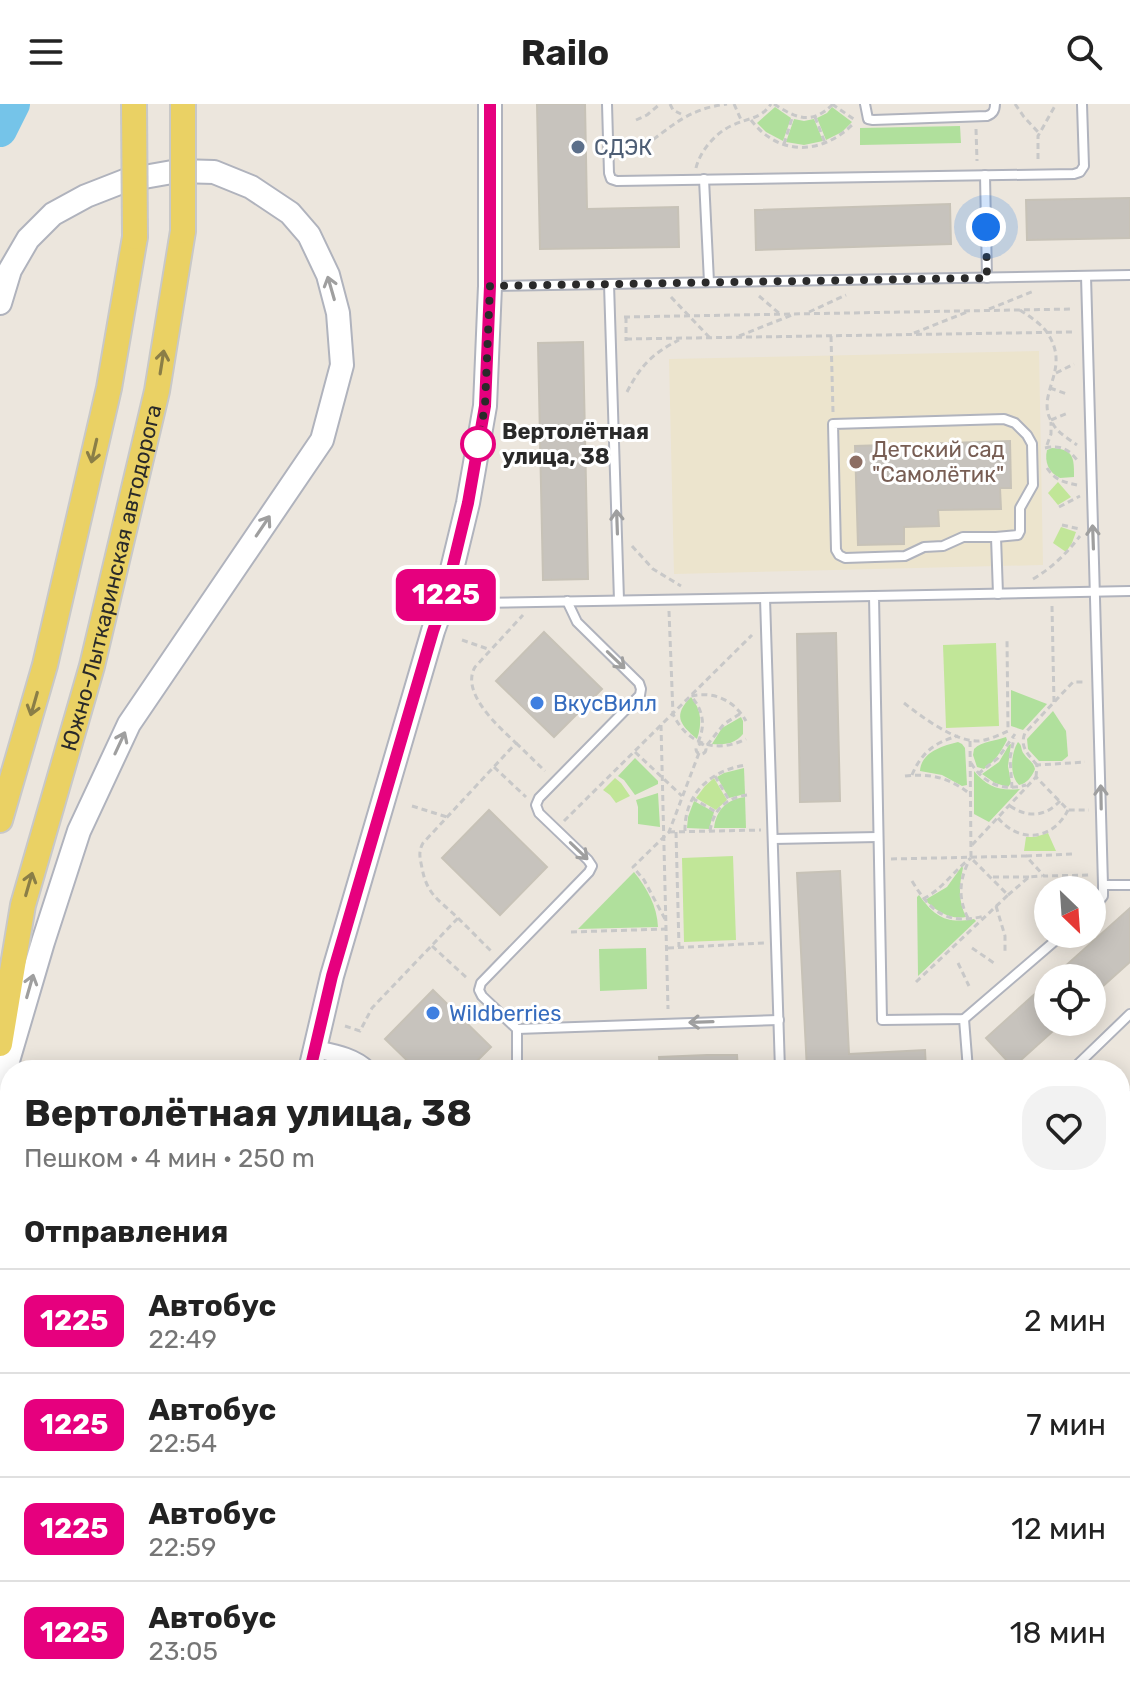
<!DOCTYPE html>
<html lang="ru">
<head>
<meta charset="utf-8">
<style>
	:root { --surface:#fff; --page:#f2f2f2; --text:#222; --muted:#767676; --line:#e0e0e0 }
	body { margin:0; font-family:Rubik,sans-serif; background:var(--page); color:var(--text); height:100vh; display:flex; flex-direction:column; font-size:30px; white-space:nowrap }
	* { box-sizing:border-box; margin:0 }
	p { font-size:26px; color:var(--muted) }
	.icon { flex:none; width:44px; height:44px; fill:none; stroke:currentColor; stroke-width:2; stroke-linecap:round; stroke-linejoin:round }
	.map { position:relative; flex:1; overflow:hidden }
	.drawer { position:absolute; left:0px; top:956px; width:1130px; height:640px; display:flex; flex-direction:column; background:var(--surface); border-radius:32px 32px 0 0; box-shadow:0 4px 20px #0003 }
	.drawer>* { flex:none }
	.badge { padding:0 16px; border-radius:12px; font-size:28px; line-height:52px }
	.needle { width:52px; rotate:155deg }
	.buttons { position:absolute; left:1034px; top:772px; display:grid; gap:16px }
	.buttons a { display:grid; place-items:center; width:72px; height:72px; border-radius:50%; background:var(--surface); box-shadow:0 4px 20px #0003; font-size:40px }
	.you { position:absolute; width:40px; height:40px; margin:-20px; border:6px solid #fff; border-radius:50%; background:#1a73e8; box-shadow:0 0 0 12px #1a73e833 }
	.map>.badge { position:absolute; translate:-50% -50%; box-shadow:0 0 0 4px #fff }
	h2 { padding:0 24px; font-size:30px; line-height:72px }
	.round { display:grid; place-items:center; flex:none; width:84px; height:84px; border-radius:32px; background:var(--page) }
	.head { display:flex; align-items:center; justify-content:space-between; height:136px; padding:0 24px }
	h1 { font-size:38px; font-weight:700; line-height:60px }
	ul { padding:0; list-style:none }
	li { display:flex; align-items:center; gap:24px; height:104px; padding:0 24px; border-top:2px solid var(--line) }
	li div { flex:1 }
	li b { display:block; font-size:30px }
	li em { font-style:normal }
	li .badge { min-width:88px; font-weight:700; text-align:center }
	header { display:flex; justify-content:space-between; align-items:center; height:104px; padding:0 24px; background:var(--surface); font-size:36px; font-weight:700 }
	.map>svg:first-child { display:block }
</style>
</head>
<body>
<header><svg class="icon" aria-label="menu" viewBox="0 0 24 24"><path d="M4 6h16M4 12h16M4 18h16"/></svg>Railo<svg class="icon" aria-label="search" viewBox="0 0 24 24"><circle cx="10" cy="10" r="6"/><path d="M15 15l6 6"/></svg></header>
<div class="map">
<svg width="1130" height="1596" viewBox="0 0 1130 1596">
	<rect width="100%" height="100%" fill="#ece6dd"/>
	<path fill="#ece4cd" d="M1039 247 1043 461 674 470 669 255Z"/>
	<g fill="#b0e09c">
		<path d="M775 3 791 14 783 37 766 28 757 19Z"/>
		<path d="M832 3 852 18 842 28 826 36 817 14 827 9Z"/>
		<path d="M794 15 804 17 814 15 823 37 804 41 786 38Z"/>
		<path d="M960 22 961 39 860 41V24Z"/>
		<path d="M1052 344C1074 345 1074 354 1074 373L1060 374C1049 369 1044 358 1047 346Z"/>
		<path d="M1011 586 1047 600 1023 626 1011 622Z"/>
		<path d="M691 593C702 606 702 620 697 635 679 620 673 611 691 593Z"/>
		<path d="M1053 607 1066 627 1068 652 1062 657H1039L1028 645 1027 635Z"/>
		<path d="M741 613 743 617V630C735 640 724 641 712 640L722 624Z"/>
		<path d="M1006 633 1007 636C1001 648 995 657 984 665L977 663 973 651 974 645C982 637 996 637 1006 633Z"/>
		<path d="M958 638 962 640 965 644 967 681 962 682 942 671 920 667C921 649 941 642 958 638Z"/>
		<path d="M1018 638C1023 642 1020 645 1024 650 1028 656 1033 657 1035 665 1032 673 1026 680 1019 681 1009 671 1011 649 1018 638Z"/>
		<path d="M1011 640 1008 662 1011 679 1008 683 995 679 982 670 999 658 1009 641Z"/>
		<path d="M635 654 658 677V680L635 691 624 676 618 672Z"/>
		<path d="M744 664 745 690 729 694 717 673 724 669Z"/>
		<path d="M974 667C987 683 999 687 1020 685L989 718 974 710Z"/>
		<path d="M658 689 660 723 638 720V703L636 696Z"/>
		<path d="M745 693 746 724H714C716 706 727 695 745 693Z"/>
		<path d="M694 697 714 708 709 725 687 724 688 713Z"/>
		<path d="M962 762 963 764C959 782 958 796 966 813 950 816 936 807 925 796L947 783Z"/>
		<path d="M634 768C647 784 657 802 658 823L578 825Z"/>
		<path d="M919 791C935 813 946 820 974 815L976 817 918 872 917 793Z"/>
		<path d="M646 844 647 885 600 887 599 845Z"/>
	</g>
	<g fill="#c1e698">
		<path d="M1058 378 1071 393 1058 401 1048 389Z"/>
		<path d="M1061 423 1076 428 1072 439 1066 448 1053 439Z"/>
		<path d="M996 539 999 622 946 624 943 541Z"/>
		<path d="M615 674 621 679 630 692 616 699 610 691 603 686Z"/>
		<path d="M714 674 727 696 716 706 696 694 705 682Z"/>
		<path d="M1048 729 1056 747H1024L1026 733H1035Z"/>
		<path d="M733 752 736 836 684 838 682 754Z"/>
	</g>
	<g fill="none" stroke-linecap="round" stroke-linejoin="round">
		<path stroke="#75c4e9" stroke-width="34" d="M0 26 13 0"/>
	</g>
	<g fill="#c7c3bd" stroke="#c7c2b7" stroke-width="2">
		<path d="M537 0H585L587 105 678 103 679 143 540 145Z"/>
		<path d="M1130 94V134L1027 136 1026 96Z"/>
		<path d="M950 100 951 140 756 146 755 106Z"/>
		<path d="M583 238 588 475 543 476 538 239Z"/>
		<path d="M1010 337 1011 384H1000L1001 405 938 406 939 422 904 423V440L858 441 855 342Z"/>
		<path d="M544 528 602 585 554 633 496 577Z"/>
		<path d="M836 529 840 697 800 698 797 530Z"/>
		<path d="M489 706 547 763 500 811 442 754Z"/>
		<path d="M840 767 849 950 925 946 926 966H807L797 769Z"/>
		<path d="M1130 804V858L1092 892V874H1052Z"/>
		<path d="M1048 878V918H1063L1013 963 986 934Z"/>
		<path d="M433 886 491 943 468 966H417L385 935Z"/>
		<path d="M707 951H737L738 966H660L659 953Z"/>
	</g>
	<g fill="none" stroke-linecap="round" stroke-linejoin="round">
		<defs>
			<g id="lane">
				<path d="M607 0 609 69 611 75 617 77 1074 70 1080 68 1084 62 1082 0"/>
				<path d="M865 0 868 15 873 16 987 12C993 10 995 7 995 0"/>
				<path d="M985 71 987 174"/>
				<path d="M704 75 709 178"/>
				<path d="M1086 172 1103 781H1130"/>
				<path d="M609 180 619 496"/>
				<path d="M491 182 1130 171"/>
				<path d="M996 433H963L943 442 924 443 905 452 845 454 839 451 836 446 833 320 1004 315 1015 319 1027 331 1032 340 1033 381 1020 404V427L1018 431 996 433 998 490"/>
				<path d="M447 490 475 499 874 492"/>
				<path d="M765 494 780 966"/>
				<path d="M773 735 878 733"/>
				<path d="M1092 806 1103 792V781"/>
				<path d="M1063 830 964 915 882 916 874 492 1130 487"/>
				<path d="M964 915 968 966"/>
				<path d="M517 925 779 916"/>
				<path d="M517 966V925L482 892 479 886 481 879 589 768 592 762 588 756 539 709 536 701 539 694 640 591 641 585 639 579 577 518 567 497"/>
				<path d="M1072 966 1130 910"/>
				<path d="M70 1586V1596"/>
			</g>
			<g id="street">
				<path d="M315 945C334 949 354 952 368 966"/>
				<path d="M1120 1006 1130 996"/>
			</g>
			<g id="secondary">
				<path d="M0 199 10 166 28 135 53 110 86 92 127 76 178 67 214 68 251 83 290 109 309 131 328 171 338 209 342 261 322 336 129 620 79 727 43 838 0 984"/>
				<path d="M310 966 332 872 433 527 446 490 468 399 485 302 490 182V0"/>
				<path d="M266 1586V1596"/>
			</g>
			<g id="primary">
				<path d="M0 716 45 561 109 284 135 133"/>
				<path id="s1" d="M0 940 23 801 92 562 157 287 183 127"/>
			</g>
		</defs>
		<use href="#lane" stroke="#b0b3bd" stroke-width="12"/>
		<use href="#street" stroke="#b0b3bd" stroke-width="20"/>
		<use href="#secondary" stroke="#b0b3bd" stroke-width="26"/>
		<use href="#primary" stroke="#c8c8c8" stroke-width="28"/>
		<g stroke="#c8c8c8" stroke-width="3" stroke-dasharray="6 4" stroke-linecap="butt">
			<path d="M670 0 673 6 681 10"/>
			<path d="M734 0 742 18"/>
			<path d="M774 0C797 15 812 21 833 0"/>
			<path d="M832 0 855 16"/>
			<path d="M1015 0 1024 13 1038 28"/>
			<path d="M815 13 825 39"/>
			<path d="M636 16 647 11 660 0"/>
			<path d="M751 16C779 53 823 51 854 19"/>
			<path d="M976 25 977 57"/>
			<path d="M784 40 793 11"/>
			<path d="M637 47C670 25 685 5 727 0"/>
			<path d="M1038 55V32L1056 0"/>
			<path d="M696 64C700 47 716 28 733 21 748 14 761 15 771 0"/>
			<path d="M759 192 780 210"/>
			<path d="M671 193 710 234"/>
			<path d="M989 205 1034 187"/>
			<path d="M1020 206C1030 213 1042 220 1048 230 1072 267 1033 291 1053 320 1058 329 1069 335 1077 341"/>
			<path d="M809 208 846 191"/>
			<path d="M624 213 1073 205"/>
			<path d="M626 213V237"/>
			<path d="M914 229 967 208"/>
			<path d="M739 232 792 211"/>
			<path d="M831 232 833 308"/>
			<path d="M626 235 1073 228"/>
			<path d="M1056 269 1074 260"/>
			<path d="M1050 284 1067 290"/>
			<path d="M627 288C640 262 653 249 679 236"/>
			<path d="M1051 316 1068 309"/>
			<path d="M1047 341 1051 330V318"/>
			<path d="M1045 344C1059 341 1068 344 1077 356"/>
			<path d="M1047 364C1055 376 1063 378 1077 381"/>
			<path d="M1059 403 1080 392"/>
			<path d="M1062 421 1080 425"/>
			<path d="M632 442 653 465 681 482"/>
			<path d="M1033 475C1053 463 1066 450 1080 432"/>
			<path d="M1052 502 1054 599"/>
			<path d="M669 507 673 610C687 640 716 650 746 635"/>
			<path d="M462 536 488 545"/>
			<path d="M904 599C922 613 954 637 977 637 987 637 999 631 1008 627L1007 534"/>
			<path d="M661 621 668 905"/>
			<path d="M698 638C706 621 703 606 691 592 714 587 734 596 746 617"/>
			<path d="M516 639 545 667"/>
			<circle cx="701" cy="645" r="5"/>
			<path d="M707 641 724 620 741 609"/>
			<path d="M635 648 682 692"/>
			<path d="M971 659C983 679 1003 688 1026 681"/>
			<path d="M1037 661C1029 651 1019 643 1025 629L1073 578H1083"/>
			<path d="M494 663 526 693"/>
			<path d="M978 670 998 654 1015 630"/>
			<path d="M912 671C921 649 935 638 958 632"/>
			<path d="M715 672 729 696"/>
			<path d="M905 672C931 669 950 674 970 690"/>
			<path d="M1036 673 1037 661 1085 658"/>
			<path d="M1012 684 1010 654 1014 634"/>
			<path d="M692 694 716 708"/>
			<path d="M412 702 447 713"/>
			<path d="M1010 702C1028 714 1045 713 1060 697"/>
			<path d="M998 714C1020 740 1053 736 1068 706"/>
			<path d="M564 717 752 531"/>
			<path d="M685 727C684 690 711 666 746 661"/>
			<path d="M710 727C713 706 726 694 747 691"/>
			<path d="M669 728 761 726"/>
			<path d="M676 728 679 843"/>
			<path d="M972 741 1036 673 1068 706H1089"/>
			<path d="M1026 752 1074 750"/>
			<path d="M891 755 1026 752 1044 772 1090 771"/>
			<path d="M993 773H1029"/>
			<path d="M912 777C930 807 947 822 984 812"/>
			<path d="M1008 791 1029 773 1042 772"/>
			<path d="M923 795C943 785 954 766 971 754"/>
			<path d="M996 802 1005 832V850"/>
			<path d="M458 814 492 848"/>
			<path d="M968 814C958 795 959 776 969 757"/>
			<path d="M665 815 644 776 633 763 669 728 699 649"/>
			<path d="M571 828 666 825"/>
			<path d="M432 842 467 874"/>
			<path d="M668 844 764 839"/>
			<path d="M972 844 994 859"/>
			<path d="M958 859 969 882"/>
			<path d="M916 878 1008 791 971 754 970 635"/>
			<path d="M345 922 360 927 372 904 458 814C439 796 427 791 422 764 420 754 418 748 423 739L516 639C499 623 460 589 475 563L523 511"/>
		</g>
		<use href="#lane" stroke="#fff" stroke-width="8"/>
		<use href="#street" stroke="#fff" stroke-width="16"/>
		<use href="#secondary" stroke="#fff" stroke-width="22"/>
		<use href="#primary" stroke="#ead164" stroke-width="24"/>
		<defs>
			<g id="primary-bridge">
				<path d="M134 0 135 133"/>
				<path d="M183 127V0"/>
			</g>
		</defs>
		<use href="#primary-bridge" stroke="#c8c8c8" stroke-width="28" stroke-linecap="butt"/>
		<use href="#primary-bridge" stroke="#ead164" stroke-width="24"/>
	</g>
	<defs><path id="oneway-shaft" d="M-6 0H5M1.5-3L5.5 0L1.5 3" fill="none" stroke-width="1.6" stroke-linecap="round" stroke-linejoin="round" transform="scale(2)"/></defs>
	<g stroke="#9f9f9f">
		<use href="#oneway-shaft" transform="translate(331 184) rotate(-106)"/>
		<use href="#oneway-shaft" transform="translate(617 418) rotate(-92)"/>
		<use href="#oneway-shaft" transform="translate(263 422) rotate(-56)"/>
		<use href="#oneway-shaft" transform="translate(1093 433) rotate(-92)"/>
		<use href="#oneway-shaft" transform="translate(616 556) rotate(44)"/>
		<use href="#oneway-shaft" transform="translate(120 639) rotate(-65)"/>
		<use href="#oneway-shaft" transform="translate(1101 693) rotate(-91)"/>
		<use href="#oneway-shaft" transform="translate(579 747) rotate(44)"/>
		<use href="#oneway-shaft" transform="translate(30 882) rotate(-74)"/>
		<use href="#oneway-shaft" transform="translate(701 918) rotate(178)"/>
	</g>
	<g stroke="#8a7e47">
		<use href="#oneway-shaft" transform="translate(162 258) rotate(-81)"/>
		<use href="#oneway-shaft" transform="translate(94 347) rotate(103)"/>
		<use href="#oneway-shaft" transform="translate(34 600) rotate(106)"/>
		<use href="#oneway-shaft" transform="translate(29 780) rotate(-74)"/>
	</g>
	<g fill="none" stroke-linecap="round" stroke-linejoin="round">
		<defs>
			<path id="line" d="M310 966 332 872 433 527 446 490 468 399 485 302 490 182V0"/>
		</defs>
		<use href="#line" stroke="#fff" stroke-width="18"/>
		<use href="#line" stroke="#e6007e" stroke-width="12"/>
		<path stroke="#2a2a2a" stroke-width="8" stroke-dasharray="0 14.4" d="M478 340 485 302 490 182 987 174 986 123"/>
	</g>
	<circle fill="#5c6f8a" stroke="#fff" stroke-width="3" cx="578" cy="43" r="8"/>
	<circle fill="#fff" stroke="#e6007e" stroke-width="4" cx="478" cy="340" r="16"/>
	<circle fill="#8d6e63" stroke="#fff" stroke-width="3" cx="856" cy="358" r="8"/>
	<g fill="#3f7fe0" stroke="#fff" stroke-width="3">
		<circle cx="537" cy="599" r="8"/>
		<circle cx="433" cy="909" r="8"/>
	</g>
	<g text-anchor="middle" stroke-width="6" stroke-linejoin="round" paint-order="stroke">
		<g font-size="22" fill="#4e5e75" stroke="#fff" text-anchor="start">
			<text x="594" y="51">СДЭК</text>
		</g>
		<g font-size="22" font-weight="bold" fill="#2a2a2a" stroke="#fff" text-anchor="start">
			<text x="502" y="335">Вертолётная<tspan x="502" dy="25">улица, 38</tspan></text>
		</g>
		<g font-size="22" fill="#785e54" stroke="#fff" text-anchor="start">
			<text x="872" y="353">Детский сад<tspan x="872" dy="25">"Самолётик"</tspan></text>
		</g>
		<g font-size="22" fill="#2a2a2a" stroke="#fff">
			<text dy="8" stroke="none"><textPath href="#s1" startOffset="480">Южно-Лыткаринская автодорога</textPath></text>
		</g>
		<g font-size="22" fill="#366cbe" stroke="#fff" text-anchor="start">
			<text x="553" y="607">ВкусВилл</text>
			<text x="449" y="917">Wildberries</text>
		</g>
	</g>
</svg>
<div class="buttons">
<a><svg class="needle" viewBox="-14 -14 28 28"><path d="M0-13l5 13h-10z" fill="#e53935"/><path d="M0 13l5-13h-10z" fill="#767676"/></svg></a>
<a><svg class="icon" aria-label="locate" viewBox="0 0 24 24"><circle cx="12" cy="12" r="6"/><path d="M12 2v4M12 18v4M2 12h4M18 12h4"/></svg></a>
</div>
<div class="you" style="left:986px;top:123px"></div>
<b class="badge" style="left:446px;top:491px;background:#e6007e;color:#fff">1225</b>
<section class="drawer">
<div class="head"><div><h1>Вертолётная улица, 38</h1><p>Пешком · 4 мин · 250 m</p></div><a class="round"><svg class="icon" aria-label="heart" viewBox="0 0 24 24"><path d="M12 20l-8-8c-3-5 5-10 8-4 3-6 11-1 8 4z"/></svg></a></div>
<h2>Отправления</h2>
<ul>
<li><span class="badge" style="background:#e6007e;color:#fff">1225</span><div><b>Автобус</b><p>22:49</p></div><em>2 мин</em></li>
<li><span class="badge" style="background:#e6007e;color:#fff">1225</span><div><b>Автобус</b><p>22:54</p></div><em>7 мин</em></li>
<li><span class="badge" style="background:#e6007e;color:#fff">1225</span><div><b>Автобус</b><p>22:59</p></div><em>12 мин</em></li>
<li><span class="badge" style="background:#e6007e;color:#fff">1225</span><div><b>Автобус</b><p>23:05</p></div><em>18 мин</em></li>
</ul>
</section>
</div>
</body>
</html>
